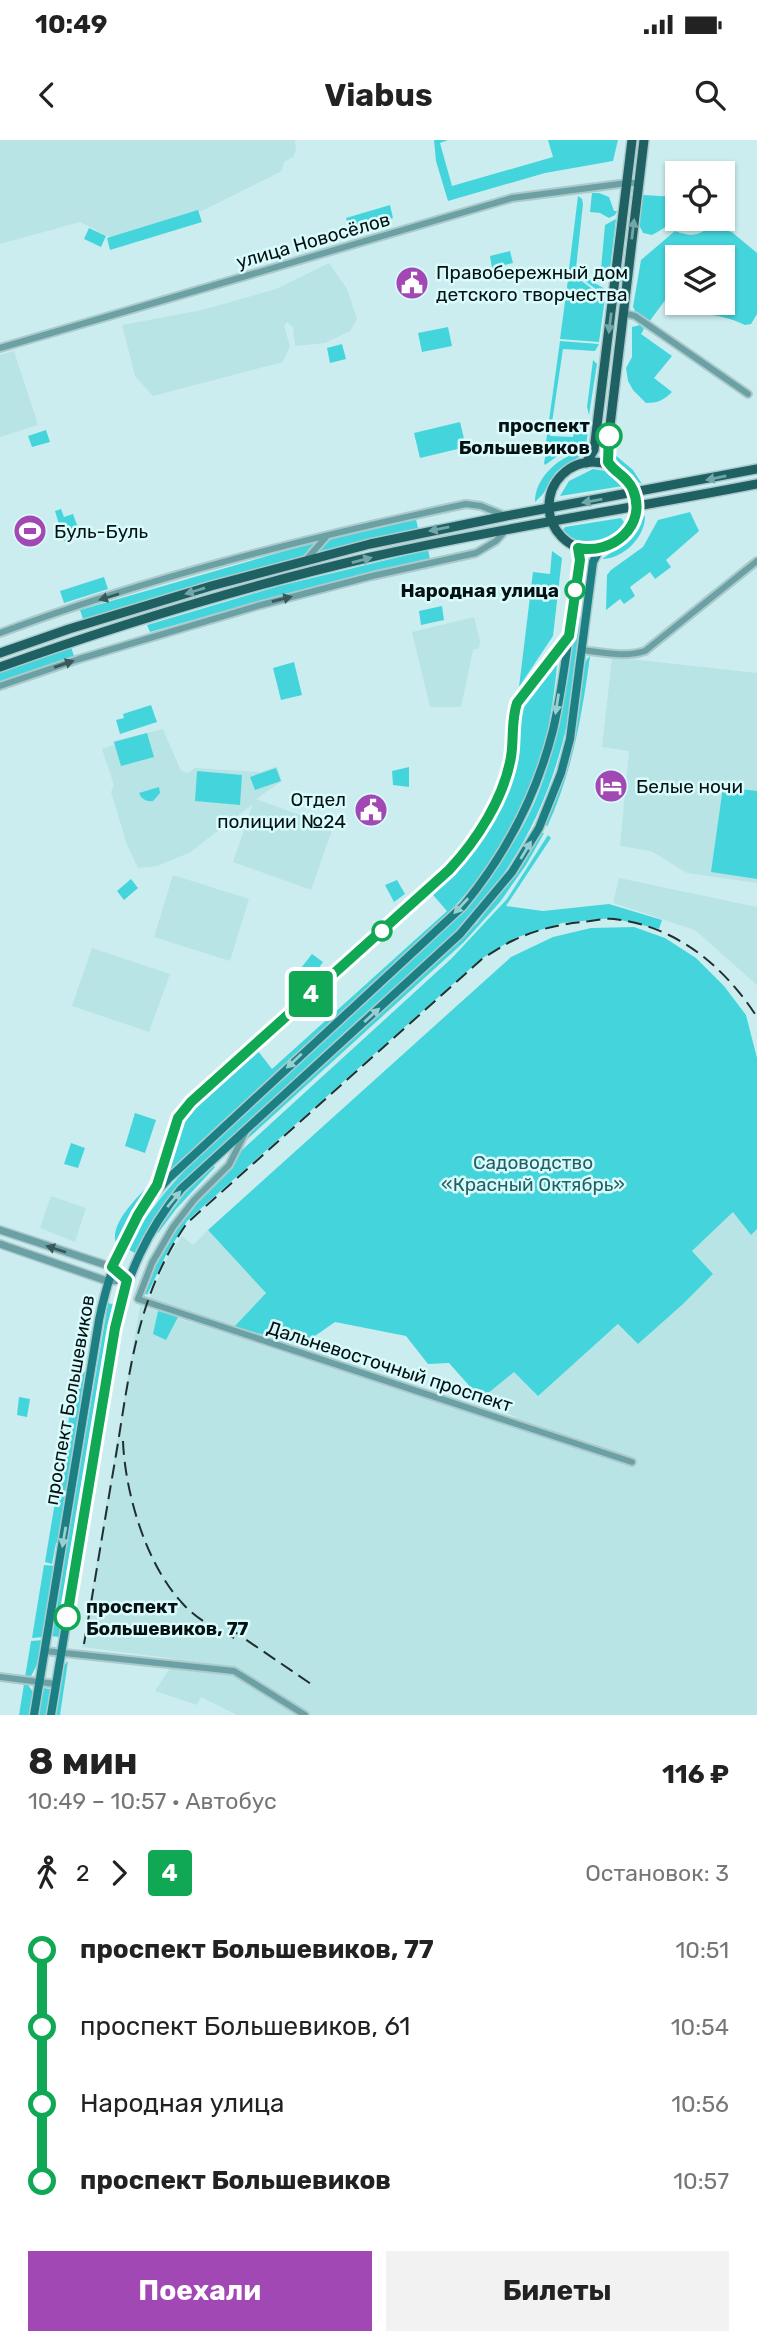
<!DOCTYPE html>
<html lang="ru">
<head>
<meta charset="utf-8">
<style>
	:root { --surface:#fff; --page:#f2f2f2; --text:#222; --muted:#767676; --accent:#a148b4 }
	body { margin:0; font-family:Rubik,sans-serif; background:var(--page); color:var(--text); height:100vh; display:flex; flex-direction:column; font-size:26px; white-space:nowrap }
	* { box-sizing:border-box; margin:0 }
	p { font-size:23px; color:var(--muted) }
	.icon { flex:none; width:38px; height:38px; fill:none; stroke:currentColor; stroke-width:2; stroke-linecap:round; stroke-linejoin:round }
	.map { position:relative; height:1575px; overflow:hidden }
	.drawer { display:flex; flex-direction:column; background:var(--surface); flex:1 }
	.drawer>* { flex:none }
	.badge { padding:0 14px; border-radius:5px; font-size:24px; line-height:46px }
	.fabs { position:absolute; left:665px; top:21px; display:grid; gap:14px }
	.fabs a { display:grid; place-items:center; width:70px; height:70px; border-radius:0px; background:var(--surface); box-shadow:0 2px 5px #0004; font-size:35px }
	.map>.badge { position:absolute; translate:-50% -50%; box-shadow:0 0 0 4px #fff }
	.legs { display:flex; align-items:center; gap:10px; height:77px; padding:0 28px; font-size:23px }
	.legs p { margin-inline-start:auto }
	.summary { display:flex; align-items:center; justify-content:space-between; height:119px; padding:0 28px }
	h1 { font-size:38px; font-weight:700; line-height:52px }
	.cta { display:flex; gap:14px; margin-top:auto; padding:14px 28px }
	.cta a { flex:1; height:80px; border-radius:0px; background:var(--accent); color:#fff; font-size:28px; font-weight:700; line-height:80px; text-align:center }
	.cta a+a { background:var(--page); color:var(--text) }
	ul { padding:0 28px; list-style:none }
	li { display:flex; align-items:center; gap:24px; height:77px; font-size:26px }
	li i { display:grid; place-items:center; width:10px; height:100%; margin:0 9px; background:currentColor }
	li i::after { content:''; width:18px; height:18px; margin:-9px; border:5px solid; border-radius:50%; background:var(--surface) }
	li p { margin-inline-start:auto }
	li:first-child i { background:linear-gradient(#0000 50%,currentColor 0) }
	li:last-child i { background:linear-gradient(currentColor 50%,#0000 0) }
	.status { display:flex; justify-content:space-between; align-items:center; height:49px; padding:0 35px; background:var(--surface); direction:ltr }
	.status svg { height:19px; fill:currentColor }
	header { display:flex; justify-content:space-between; align-items:center; height:91px; padding:0 28px; background:var(--surface); font-size:32px; font-weight:700 }
	.map>svg:first-child { display:block }
</style>
</head>
<body>
<div class="status"><b>10:49</b><svg viewBox="0 0 49 12"><path d="M0 12V9h3v3zM5 12V6h3v6zM10 12V3h3v9zM15 12V0h3v12zM26 1h20v11H26zM47 4h2v5h-2z"/></svg></div>
<header><svg class="icon" aria-label="back" viewBox="0 0 24 24"><path d="M15 5l-7 7 7 7"/></svg>Viabus<svg class="icon" aria-label="search" viewBox="0 0 24 24"><circle cx="10" cy="10" r="6"/><path d="M15 15l6 6"/></svg></header>
<div class="map">
<svg width="757" height="1575" viewBox="0 0 757 1575">
	<rect width="100%" height="100%" fill="#ccedef"/>
	<g fill="#b8e4e6">
		<path d="M0 0H295L296 11 293 17 284 22 282 31 204 70 110 97 80 82 0 104Z"/>
		<path d="M329 123 347 149 357 179 350 191 325 203 295 206 293 187 287 182 284 186 290 206 283 222 153 256 135 236 122 185 202 170 276 149Z"/>
		<path d="M14 211 38 285 0 297V215Z"/>
		<path d="M474 477 480 501 479 508 473 510 461 567H430L412 492Z"/>
		<path d="M612 517 757 533V743L687 733 651 711 620 706 629 611 602 607Z"/>
		<path d="M163 589 181 631 187 633 195 628 261 632 277 626 282 641 256 659 333 687 311 750 233 722 253 664 189 713 157 726 138 728 127 705 111 652 114 645 102 609 114 605 113 601Z"/>
		<path d="M173 735 249 759 230 821 154 797Z"/>
		<path d="M619 738 757 767V845L695 790 613 763Z"/>
		<path d="M92 808 170 834 149 892 72 866Z"/>
		<path d="M51 1056 86 1068 75 1102 40 1088Z"/>
		<path d="M733 1071 751 1094 757 1089V1575H237L201 1557 197 1565 155 1551 176 1519 82 1507 140 1166 514 1287 516 1277 479 1263 481 1259 514 1231 538 1255 619 1184 638 1203 683 1164 713 1134 692 1111Z"/>
		<path d="M208 1090 266 1153 234 1187 149 1159 168 1117 182 1096 193 1105Z"/>
	</g>
	<g fill="#44d5dc">
		<path d="M434 0H448L440 3 452 46 553 17 548 0H618L613 21 545 33 448 61 436 21Z"/>
		<path d="M592 53H599L609 57 614 71H617L615 75 609 78 600 73 590 72Z"/>
		<path d="M643 55 677 57C671 82 679 80 652 95L643 93 639 85Z"/>
		<path d="M578 56 582 59 583 64 576 128 583 136 605 149V156L569 129Z"/>
		<path d="M390 65 393 78 350 91 346 78Z"/>
		<path d="M198 70 202 82 110 110 107 98Z"/>
		<path d="M616 79 609 137 602 132 601 129 605 85Z"/>
		<path d="M714 84 733 93 757 113V174L751 184 745 185C730 178 715 174 698 174L695 169 697 163H723V117H677V144L649 182 638 176 633 167 641 120 675 91C694 98 699 95 714 84Z"/>
		<path d="M89 88 106 96 101 107 84 99Z"/>
		<path d="M510 111 513 123 492 128 490 116Z"/>
		<path d="M569 132 605 158 599 202 560 199Z"/>
		<path d="M640 185 644 189 641 194 672 216 654 238 672 252C664 260 658 263 646 263L633 250 628 241 626 228 632 217V187Z"/>
		<path d="M448 187 452 206 422 212 418 193Z"/>
		<path d="M560 201 599 204 595 211 563 209 550 296 573 297 575 288 586 285 588 289 586 307 546 302Z"/>
		<path d="M342 204 346 219 330 223 327 208Z"/>
		<path d="M593 220 597 224 589 275 587 267Z"/>
		<path d="M460 282 466 307 420 318 414 293Z"/>
		<path d="M46 290 50 302 32 307 28 296Z"/>
		<path d="M547 307 564 309 566 310 545 325 544 323Z"/>
		<path d="M578 312 585 313 556 332 543 354 535 362C535 338 557 319 578 312Z"/>
		<path d="M614 314 633 330 642 344C632 340 617 324 614 314Z"/>
		<path d="M593 329 606 331 622 343 623 346 560 356 569 341Z"/>
		<path d="M61 369 64 377 73 374 81 396 64 401 55 371Z"/>
		<path d="M690 372 699 391 666 420 671 427 655 439 650 432 630 447 635 456 624 464 620 459 606 470 607 435 611 430 643 407 658 380Z"/>
		<path d="M645 375C646 396 624 419 602 419L631 399Z"/>
		<path d="M621 378 624 382C610 405 582 411 563 390L565 387Z"/>
		<path d="M416 379 418 388 317 412 331 399Z"/>
		<path d="M316 402 303 416 83 479 80 470Z"/>
		<path d="M428 410 430 419 282 455 150 492 147 485 279 446Z"/>
		<path d="M552 411 562 418 553 496 519 547 533 432 550 434Z"/>
		<path d="M104 437 108 449 64 463 60 451Z"/>
		<path d="M442 466 444 480 421 485 419 471Z"/>
		<path d="M577 470H580C578 583 547 693 469 777 439 811 402 840 368 871 312 922 256 974 200 1025L169 1058 135 1113 127 1109C156 1054 199 1015 244 973 288 932 332 891 377 851 434 798 489 751 526 680 560 616 564 540 577 470Z"/>
		<path d="M71 507 74 516 0 542V532Z"/>
		<path d="M590 516C582 576 572 633 547 687L545 681C562 643 575 604 580 562 581 550 580 523 590 516Z"/>
		<path d="M553 521H556L557 526C552 575 544 624 522 669 478 761 395 824 321 891 270 937 219 984 169 1031H166L184 974 252 912 258 911 272 929 447 771 433 755V751L471 712 504 656 515 620 518 577 522 564Z"/>
		<path d="M294 522 302 555 281 560 273 528Z"/>
		<path d="M151 565 157 582 120 594 116 580 124 578 123 574Z"/>
		<path d="M147 593 154 617 121 626 114 602Z"/>
		<path d="M409 627V647L393 645 392 631Z"/>
		<path d="M276 628 281 641 255 650 250 637Z"/>
		<path d="M197 631 242 635 240 665 195 661Z"/>
		<path d="M159 647 160 653 153 661C147 662 141 659 139 653Z"/>
		<path d="M723 647 757 651V739L711 732Z"/>
		<path d="M540 693H544L526 725 500 762 464 802 243 1003 248 992 477 783 515 733Z"/>
		<path d="M548 695 551 698 506 766 543 771 609 764 662 780 659 789 612 778 562 783 515 798 481 819 187 1081 166 1115 147 1155 145 1153 150 1135 163 1109 187 1073 227 1031 241 1011 452 818 507 759Z"/>
		<path d="M131 739 138 748 124 760 117 751Z"/>
		<path d="M397 740 405 754 394 762 385 745Z"/>
		<path d="M634 787 665 798 696 818 724 846 746 875 757 918V1089L751 1095 733 1072 692 1111 713 1134 683 1164 638 1204 618 1184 538 1256 514 1232 481 1259 449 1223 428 1224 406 1196 335 1182 302 1205 234 1187 266 1153 208 1090 511 817 553 797 591 788Z"/>
		<path d="M312 814 323 822 313 836 301 828Z"/>
		<path d="M135 973 156 980 145 1013 125 1006Z"/>
		<path d="M71 1003 85 1008 78 1028 64 1024Z"/>
		<path d="M213 1025 215 1027 176 1069 158 1093 156 1092 185 1053Z"/>
		<path d="M154 1040 116 1103C109 1082 141 1054 154 1040Z"/>
		<path d="M108 1163 116 1165 59 1497 51 1496Z"/>
		<path d="M158 1171 178 1177 166 1200 153 1194Z"/>
		<path d="M85 1232 80 1281 59 1403H56L52 1424 45 1422 69 1278 79 1233Z"/>
		<path d="M19 1257 30 1259 27 1277 17 1275Z"/>
		<path d="M44 1425 56 1426 43 1497 32 1498Z"/>
		<path d="M43 1500 39 1521 31 1536 25 1537 31 1501Z"/>
		<path d="M68 1521 60 1575H55L63 1526Z"/>
		<path d="M24 1544 28 1545 33 1552 30 1575H19Z"/>
		<path d="M44 1548 50 1549 51 1552 47 1575H38Z"/>
	</g>
	<g fill="none" stroke-linecap="round" stroke-linejoin="round">
		<defs>
			<g id="minor">
				<path d="M623 173 635 176 748 254"/>
				<path d="M0 208 512 58 627 43H639"/>
				<path d="M305 421 326 397"/>
				<path d="M0 493C150 437 310 397 466 364L481 366 503 375"/>
				<path d="M582 510C602 512 625 518 645 511L757 421"/>
				<path d="M0 546 79 519 257 466 372 436 476 413 496 401 506 390"/>
				<path d="M246 991 229 1025 194 1060 173 1087 152 1123 138 1159 632 1322"/>
				<path d="M153 1052 178 978 186 967 463 716C482 685 504 654 511 618 515 600 511 581 517 563L567 498"/>
				<path d="M45 1511 234 1531 305 1575"/>
				<path d="M0 1537 56 1544"/>
			</g>
			<g id="tertiary">
				<path d="M0 1090 112 1127 127 1140"/>
				<path d="M0 1104 107 1141 126 1140"/>
			</g>
			<g id="secondary">
				<path d="M34 1575 99 1180C111 1122 128 1081 169 1038L463 766C506 714 536 657 553 590 566 535 570 476 580 420L578 408"/>
				<path d="M51 1575 115 1188C127 1135 147 1091 181 1049L460 794 512 732 539 688 561 633 570 599 593 422 600 409"/>
			</g>
			<g id="primary">
				<circle cx="593" cy="366" r="44"/>
				<path d="M586 323 594 310 632 0"/>
				<path d="M611 326 607 311 644 0"/>
				<path d="M0 513 69 489 211 446 370 404 506 376 757 329"/>
				<path d="M0 527C121 484 246 446 371 417 499 388 629 369 757 344"/>
			</g>
		</defs>
		<use href="#minor" stroke="#accacc" stroke-width="10"/>
		<use href="#tertiary" stroke="#accacc" stroke-width="10"/>
		<use href="#secondary" stroke="#accacc" stroke-width="11"/>
		<use href="#primary" stroke="#accacc" stroke-width="12"/>
		<use href="#minor" stroke="#6ba1a4" stroke-width="6"/>
		<use href="#tertiary" stroke="#6ba1a4" stroke-width="7"/>
		<use href="#secondary" stroke="#1b7f83" stroke-width="8"/>
		<use href="#primary" stroke="#1f6063" stroke-width="9"/>
		<g stroke="#202f30" stroke-width="2" stroke-dasharray="14 7" stroke-linecap="butt">
			<path d="M123 1301C125 1354 147 1427 184 1465 198 1480 216 1489 234 1498"/>
			<path d="M229 1488 311 1544"/>
			<path d="M84 1504C95 1441 105 1378 116 1315 130 1230 137 1155 187 1083L482 819C492 813 503 805 514 800 535 790 560 784 582 782 592 781 604 778 614 779 676 786 724 826 757 877"/>
		</g>
	</g>
	<defs><path id="oneway-solid" d="M-6-.8H1V-3.2L6.5 0L1 3.2V.8H-6Z" transform="scale(1.75)"/></defs>
	<g fill="#73a6a8">
		<use href="#oneway-solid" transform="translate(633 89) rotate(-83)"/>
		<use href="#oneway-solid" transform="translate(610 183) rotate(97)"/>
		<use href="#oneway-solid" transform="translate(716 338) rotate(168)"/>
		<use href="#oneway-solid" transform="translate(592 361) rotate(170)"/>
		<use href="#oneway-solid" transform="translate(439 389) rotate(168)"/>
		<use href="#oneway-solid" transform="translate(362 420) rotate(-14)"/>
		<use href="#oneway-solid" transform="translate(195 451) rotate(163)"/>
	</g>
	<g fill="#38595b">
		<use href="#oneway-solid" transform="translate(109 457) rotate(163)"/>
		<use href="#oneway-solid" transform="translate(282 459) rotate(-14)"/>
		<use href="#oneway-solid" transform="translate(64 524) rotate(-19)"/>
		<use href="#oneway-solid" transform="translate(56 1109) rotate(-162)"/>
	</g>
	<g fill="#96d0d2">
		<use href="#oneway-solid" transform="translate(557 564) rotate(99)"/>
		<use href="#oneway-solid" transform="translate(526 710) rotate(-59)"/>
		<use href="#oneway-solid" transform="translate(461 766) rotate(133)"/>
		<use href="#oneway-solid" transform="translate(372 875) rotate(-42)"/>
		<use href="#oneway-solid" transform="translate(294 921) rotate(137)"/>
		<use href="#oneway-solid" transform="translate(174 1059) rotate(-50)"/>
		<use href="#oneway-solid" transform="translate(64 1397) rotate(100)"/>
	</g>
	<g fill="none" stroke-linecap="round" stroke-linejoin="round">
		<defs>
			<path id="line-1" d="M67 1477 115 1188 127 1140 112 1127 138 1075 157 1045 178 978 191 962 449 730C477 700 504 658 511 617 514 599 511 581 517 563L569 496 580 420 578 408C612 415 648 386 633 350 628 337 615 333 608 322L609 296"/>
		</defs>
		<use href="#line-1" stroke="#fff" stroke-width="16"/>
		<use href="#line-1" stroke="#10a855" stroke-width="10"/>
	</g>
	<defs>
		<symbol id="civic-disc" viewBox="-11 -11 22 22"><circle r="9.5" fill="#a148b4" stroke="#d9fbfc"/><path d="M-.6-6.5H3V-4.5H.6V-3L4-1V1h2V6H-6V1h2V-1L-.6-3ZM-1.2 2.5V6h2.4V2.5Z" fill="#fff"/></symbol>
		<symbol id="stadium-disc" viewBox="-11 -11 22 22"><circle r="9.5" fill="#a148b4" stroke="#d9fbfc"/><path d="M0-5a6.5 5 0 1 0 0 10a6.5 5 0 1 0 0-10ZM-3.5-1.8h7v3.6h-7Z" fill="#fff"/></symbol>
		<symbol id="hotel-disc" viewBox="-11 -11 22 22"><circle r="9.5" fill="#a148b4" stroke="#d9fbfc"/><path d="M-6-4.5h1.5V1H6V5H4.5V3h-9V5H-6ZM-4 0a1.8 1.8 0 1 1 3.6 0ZM.5 0V-2.5h3Q6-2.5 6 0Z" fill="#fff"/></symbol>
	</defs>
	<g fill-rule="evenodd">
		<use href="#civic-disc" x="393" y="124" width="38" height="38"/>
		<use href="#stadium-disc" x="11" y="372" width="38" height="38"/>
		<use href="#hotel-disc" x="592" y="627" width="38" height="38"/>
		<use href="#civic-disc" x="352" y="651" width="38" height="38"/>
	</g>
	<g fill="#fff" stroke="#10a855" stroke-width="3.5">
		<circle cx="609" cy="296" r="12"/>
		<circle cx="575" cy="450" r="9"/>
		<circle cx="382" cy="791" r="9"/>
		<circle cx="67" cy="1477" r="12"/>
	</g>
	<g text-anchor="middle" stroke-width="5" stroke-linejoin="round" paint-order="stroke">
		<g font-size="19" fill="#051112" stroke="#d9fbfc">
			<text transform="translate(313 100) rotate(-16)" y="7">улица Новосёлов</text>
			<text transform="translate(390 1226) rotate(18)" y="7">Дальневосточный проспект</text>
			<text transform="translate(69 1260) rotate(-80)" y="7">проспект Большевиков</text>
		</g>
		<g font-size="19" fill="#051112" stroke="#d9fbfc" text-anchor="start">
			<text x="436" y="139">Правобережный дом<tspan x="436" dy="22">детского творчества</tspan></text>
			<text x="54" y="398">Буль-Буль</text>
			<text x="636" y="653">Белые ночи</text>
			<text x="346" y="666" text-anchor="end">Отдел<tspan x="346" dy="22">полиции №24</tspan></text>
		</g>
		<g font-size="19" font-weight="bold" fill="#051112" stroke="#d9fbfc" text-anchor="end">
			<text x="590" y="292">проспект<tspan x="590" dy="22">Большевиков</tspan></text>
			<text x="559" y="457">Народная улица</text>
			<text x="86" y="1473" text-anchor="start">проспект<tspan x="86" dy="22">Большевиков, 77</tspan></text>
		</g>
		<g font-size="19" fill="#226063" stroke="#d9fbfc">
			<text x="533" y="1029">Садоводство<tspan x="533" dy="22">«Красный Октябрь»</tspan></text>
		</g>
	</g>
</svg>
<div class="fabs">
<a><svg class="icon" aria-label="locate" viewBox="0 0 24 24"><circle cx="12" cy="12" r="6"/><path d="M12 2v4M12 18v4M2 12h4M18 12h4"/></svg></a>
<a><svg class="icon" aria-label="layers" viewBox="0 0 24 24"><path d="M12 4l9 5-9 5-9-5zM3 14l9 5 9-5"/></svg></a>
</div>
<b class="badge" style="left:311px;top:854px;background:#10a855;color:#fff">4</b>
</div>
<section class="drawer">
<div class="summary"><div><h1>8 мин</h1><p>10:49 – 10:57 · Автобус</p></div><b>116 ₽</b></div>
<div class="legs"><svg class="icon" aria-label="walk" viewBox="0 0 24 24"><circle cx="13" cy="4" r="2"/><path d="M13 8l-2 6 4 7M11 14l-3 7M7 12l3-4h3l4 4"/></svg>2<svg class="icon" aria-label="forward" viewBox="0 0 24 24"><path d="M9 5l7 7-7 7"/></svg><b class="badge" style="background:#10a855;color:#fff">4</b><p>Остановок: 3</p></div>
<ul>
<li><i style="color:#10a855"></i><b>проспект Большевиков, 77</b><p>10:51</p></li>
<li><i style="color:#10a855"></i><span>проспект Большевиков, 61</span><p>10:54</p></li>
<li><i style="color:#10a855"></i><span>Народная улица</span><p>10:56</p></li>
<li><i style="color:#10a855"></i><b>проспект Большевиков</b><p>10:57</p></li>
</ul>
<div class="cta"><a>Поехали</a><a>Билеты</a></div>
</section>
</body>
</html>
